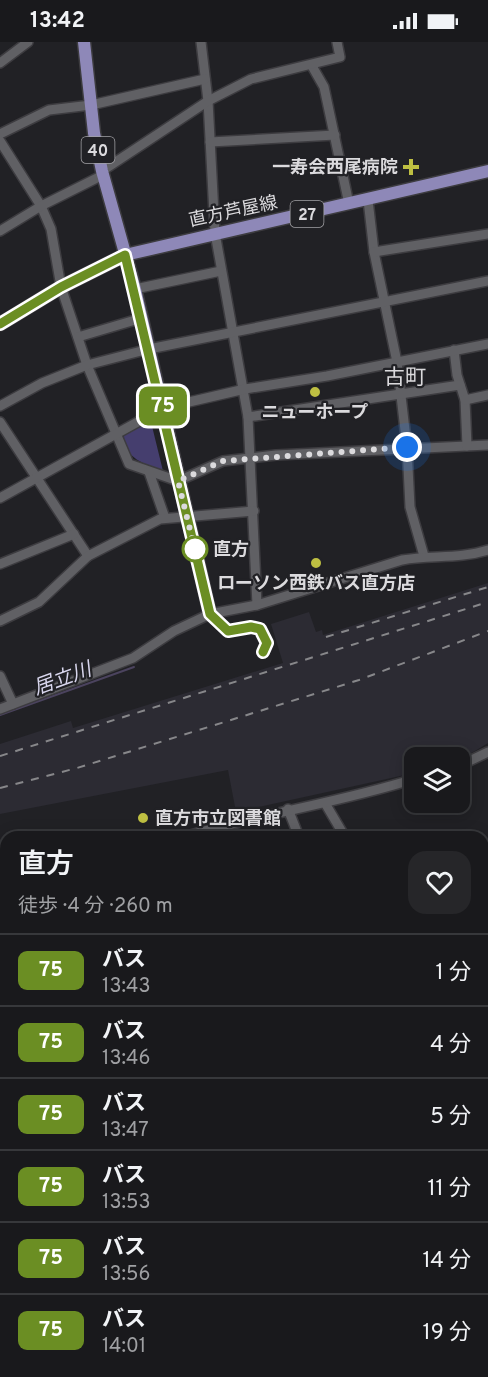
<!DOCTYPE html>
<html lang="ja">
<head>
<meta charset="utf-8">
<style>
	:root { --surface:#19191c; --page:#262629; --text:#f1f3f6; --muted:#9fa0a3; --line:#37383b }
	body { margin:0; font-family:Overpass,"Noto Sans JP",sans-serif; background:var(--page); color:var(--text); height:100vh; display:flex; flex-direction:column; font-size:22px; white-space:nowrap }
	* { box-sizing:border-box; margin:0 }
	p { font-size:20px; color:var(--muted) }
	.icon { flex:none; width:33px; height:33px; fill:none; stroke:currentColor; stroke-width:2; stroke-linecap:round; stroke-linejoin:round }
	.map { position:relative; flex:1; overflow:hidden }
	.drawer { position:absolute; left:0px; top:789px; width:489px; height:546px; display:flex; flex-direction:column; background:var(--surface); border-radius:18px 18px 0 0; box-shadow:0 3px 15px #0003,0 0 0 2px var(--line) }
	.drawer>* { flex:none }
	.badge { padding:0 12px; border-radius:9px; font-size:21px; line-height:39px }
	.fabs { position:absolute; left:404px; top:705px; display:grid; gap:12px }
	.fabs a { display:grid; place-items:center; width:66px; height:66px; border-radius:12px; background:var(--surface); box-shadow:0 3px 15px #0003,0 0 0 2px var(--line); font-size:30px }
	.you { position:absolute; width:30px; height:30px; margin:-15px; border:4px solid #fff; border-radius:50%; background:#1a73e8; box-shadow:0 0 0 9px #1a73e833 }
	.map>.badge { position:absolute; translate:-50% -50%; box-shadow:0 0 0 3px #fff }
	.round { display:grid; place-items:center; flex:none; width:63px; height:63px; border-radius:18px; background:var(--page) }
	.summary { display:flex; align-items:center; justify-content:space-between; height:102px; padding:0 18px }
	h1 { font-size:28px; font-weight:600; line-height:45px }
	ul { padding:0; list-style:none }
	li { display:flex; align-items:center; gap:18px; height:72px; padding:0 18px; border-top:2px solid var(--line) }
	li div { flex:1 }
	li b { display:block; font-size:22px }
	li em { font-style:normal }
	li .badge { min-width:66px; font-weight:700; text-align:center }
	.status { display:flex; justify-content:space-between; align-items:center; height:42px; padding:0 30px; background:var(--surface); direction:ltr }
	.status svg { height:16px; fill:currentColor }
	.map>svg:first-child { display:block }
</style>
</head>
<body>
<div class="status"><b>13:42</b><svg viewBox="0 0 49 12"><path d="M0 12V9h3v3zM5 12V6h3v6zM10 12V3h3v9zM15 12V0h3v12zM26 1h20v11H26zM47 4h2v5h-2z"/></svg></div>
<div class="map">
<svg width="488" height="1335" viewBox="0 0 488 1335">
	<rect width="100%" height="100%" fill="#212125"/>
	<path fill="#2c2b33" d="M488 541V701L475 709 459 717 414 716V731L236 770 228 728 0 772V702L71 679 73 686 283 621 271 582 309 570 316 590 322 588 323 593Z"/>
	<g fill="#453e6e">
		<path d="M149 380H151L163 429C146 423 123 416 124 393Z"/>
		<path d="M6 1124V1237L0 1240V1125Z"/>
	</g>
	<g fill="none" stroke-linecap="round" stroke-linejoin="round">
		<path stroke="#4b435e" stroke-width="2" d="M0 673 134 625"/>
		<defs>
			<g id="minor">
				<path d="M201 0 208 59 215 191 248 375 257 563"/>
				<path d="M0 21 28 0"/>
				<path d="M312 24 324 45 349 162"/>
				<path d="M0 92 49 68 91 63 205 37"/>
				<path d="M0 99 41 164 51 187 61 245 87 323 129 422 178 439 223 419 276 413 488 403"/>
				<path d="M210 100 335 93"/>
				<path d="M102 129 208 59 251 37 340 15 337 0"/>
				<path d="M368 158 374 210 397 320 407 405 410 465 424 514"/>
				<path d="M0 189 41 164 103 133"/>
				<path d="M374 210 488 192"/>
				<path d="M135 247 221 229"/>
				<path d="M78 295 142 276"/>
				<path d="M454 308 457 333 465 358 467 404"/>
				<path d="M465 358 488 353"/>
				<path d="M0 364 42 341 87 323 149 307 488 239"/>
				<path d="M248 375 460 343"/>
				<path d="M0 380 88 514"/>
				<path d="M149 430 165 476"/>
				<path d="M0 456 163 366 245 347 327 334 488 302"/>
				<path d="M0 522 74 492"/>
				<path d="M0 579 39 560 88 514 160 477 254 469"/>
				<path d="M0 634 13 662"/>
				<path d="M0 667 133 616 174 589 210 572 257 563 402 518C431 513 460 517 488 508"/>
				<path d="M459 724 488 710"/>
				<path d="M325 761 345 795"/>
				<path d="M288 767 299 795"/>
				<path d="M184 795C260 772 338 761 414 737"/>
				<path d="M0 837 6 835"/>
				<path d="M0 916 6 924"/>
				<path d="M0 988 6 977"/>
				<path d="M0 1062 6 1069"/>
				<path d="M0 1120 6 1118"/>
				<path d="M483 1159 485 1108H488"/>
				<path d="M483 1218 488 1217"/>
				<path d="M29 1329 48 1334 58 1329"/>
				<path d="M243 1329 245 1335"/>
				<path d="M0 1335 7 1329"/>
				<path d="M215 1335 220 1329"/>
			</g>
			<g id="major">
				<path d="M84 0 94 91 102 129 135 247 210 572"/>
				<path d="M0 282 61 245 125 213 488 129"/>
				<path d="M488 914V928"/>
				<path d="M483 1064 488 1063"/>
				<path d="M132 1335 136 1329"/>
			</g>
		</defs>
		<use href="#minor" stroke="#3d3c40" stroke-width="12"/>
		<use href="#major" stroke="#3d3c40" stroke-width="15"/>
		<use href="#minor" stroke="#606064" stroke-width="9"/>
		<use href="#major" stroke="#8e88b8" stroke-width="12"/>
		<g stroke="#87878a" stroke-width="2" stroke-dasharray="8 8" stroke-linecap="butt">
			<path d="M326 595 488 545"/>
			<path d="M0 714 488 560"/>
			<path d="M0 746 77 726 359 638 488 589"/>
		</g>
	</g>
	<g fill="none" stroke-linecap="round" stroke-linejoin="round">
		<defs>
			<path id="line" d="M0 282 61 245 125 213 210 572 228 589 251 585 260 587 267 601 263 610"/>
		</defs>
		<use href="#line" stroke="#fff" stroke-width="14"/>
		<use href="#line" stroke="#6b8e23" stroke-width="9"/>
		<path stroke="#dbdadd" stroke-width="6" stroke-dasharray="0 10.8" d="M195 507 196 512 178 439 223 419 407 405"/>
	</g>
	<g fill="#bebf42" stroke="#212125" stroke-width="2">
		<path d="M408 116h6v6h6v6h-6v6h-6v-6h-6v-6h6z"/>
		<circle cx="315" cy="350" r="6"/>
		<circle cx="316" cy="521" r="6"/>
		<circle cx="143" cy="776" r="6"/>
	</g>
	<circle fill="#fff" stroke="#6b8e23" stroke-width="3" cx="195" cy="507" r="12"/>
	<g text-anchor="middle" stroke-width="4.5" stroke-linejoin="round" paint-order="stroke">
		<g fill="#212125" stroke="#a3a2a6" stroke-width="1.5">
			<rect x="81.5" y="95" width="33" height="26" rx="4.5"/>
			<rect x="290.5" y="159" width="33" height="26" rx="4.5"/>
		</g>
		<g font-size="16" font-weight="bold" fill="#dbdadd">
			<text x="98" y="114">40</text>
			<text x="307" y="178">27</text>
		</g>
		<g font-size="18" font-weight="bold" fill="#dbdadd" stroke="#212125">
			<text x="398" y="131" text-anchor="end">一寿会西尾病院</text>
			<text x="315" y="376">ニューホープ</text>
			<text x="316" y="547">ローソン西鉄バス直方店</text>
			<text x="155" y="782" text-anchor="start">直方市立図書館</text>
		</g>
		<g font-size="18" fill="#dbdadd" stroke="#212125">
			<text transform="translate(233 169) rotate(-12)" y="6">直方芦屋線</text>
		</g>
		<g font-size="18" font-weight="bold" fill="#dbdadd" stroke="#212125" text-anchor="start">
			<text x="213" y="513">直方</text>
		</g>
		<g font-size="20" font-style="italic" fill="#d8d6ed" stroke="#212125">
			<text transform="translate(62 636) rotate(-20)" y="7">居立川</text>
		</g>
		<g font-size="21" fill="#dbdadd" stroke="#212125">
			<text x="405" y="342">古町</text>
		</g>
	</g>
</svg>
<div class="fabs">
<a><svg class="icon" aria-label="layers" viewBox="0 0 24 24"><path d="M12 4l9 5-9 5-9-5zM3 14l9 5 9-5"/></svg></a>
</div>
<div class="you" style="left:407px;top:405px"></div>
<b class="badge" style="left:163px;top:364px;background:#6b8e23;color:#fff">75</b>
<section class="drawer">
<div class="summary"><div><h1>直方</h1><p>徒歩 · 4 分 · 260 m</p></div><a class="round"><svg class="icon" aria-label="heart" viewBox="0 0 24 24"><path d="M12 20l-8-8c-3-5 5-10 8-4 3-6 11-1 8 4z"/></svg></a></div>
<ul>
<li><span class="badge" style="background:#6b8e23;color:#fff">75</span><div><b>バス</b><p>13:43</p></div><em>1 分</em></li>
<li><span class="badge" style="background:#6b8e23;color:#fff">75</span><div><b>バス</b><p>13:46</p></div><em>4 分</em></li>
<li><span class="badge" style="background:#6b8e23;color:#fff">75</span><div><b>バス</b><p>13:47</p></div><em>5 分</em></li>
<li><span class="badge" style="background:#6b8e23;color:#fff">75</span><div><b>バス</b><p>13:53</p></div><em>11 分</em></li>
<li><span class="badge" style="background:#6b8e23;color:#fff">75</span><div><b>バス</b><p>13:56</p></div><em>14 分</em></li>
<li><span class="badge" style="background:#6b8e23;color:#fff">75</span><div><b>バス</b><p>14:01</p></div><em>19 分</em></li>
</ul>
</section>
</div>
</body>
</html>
